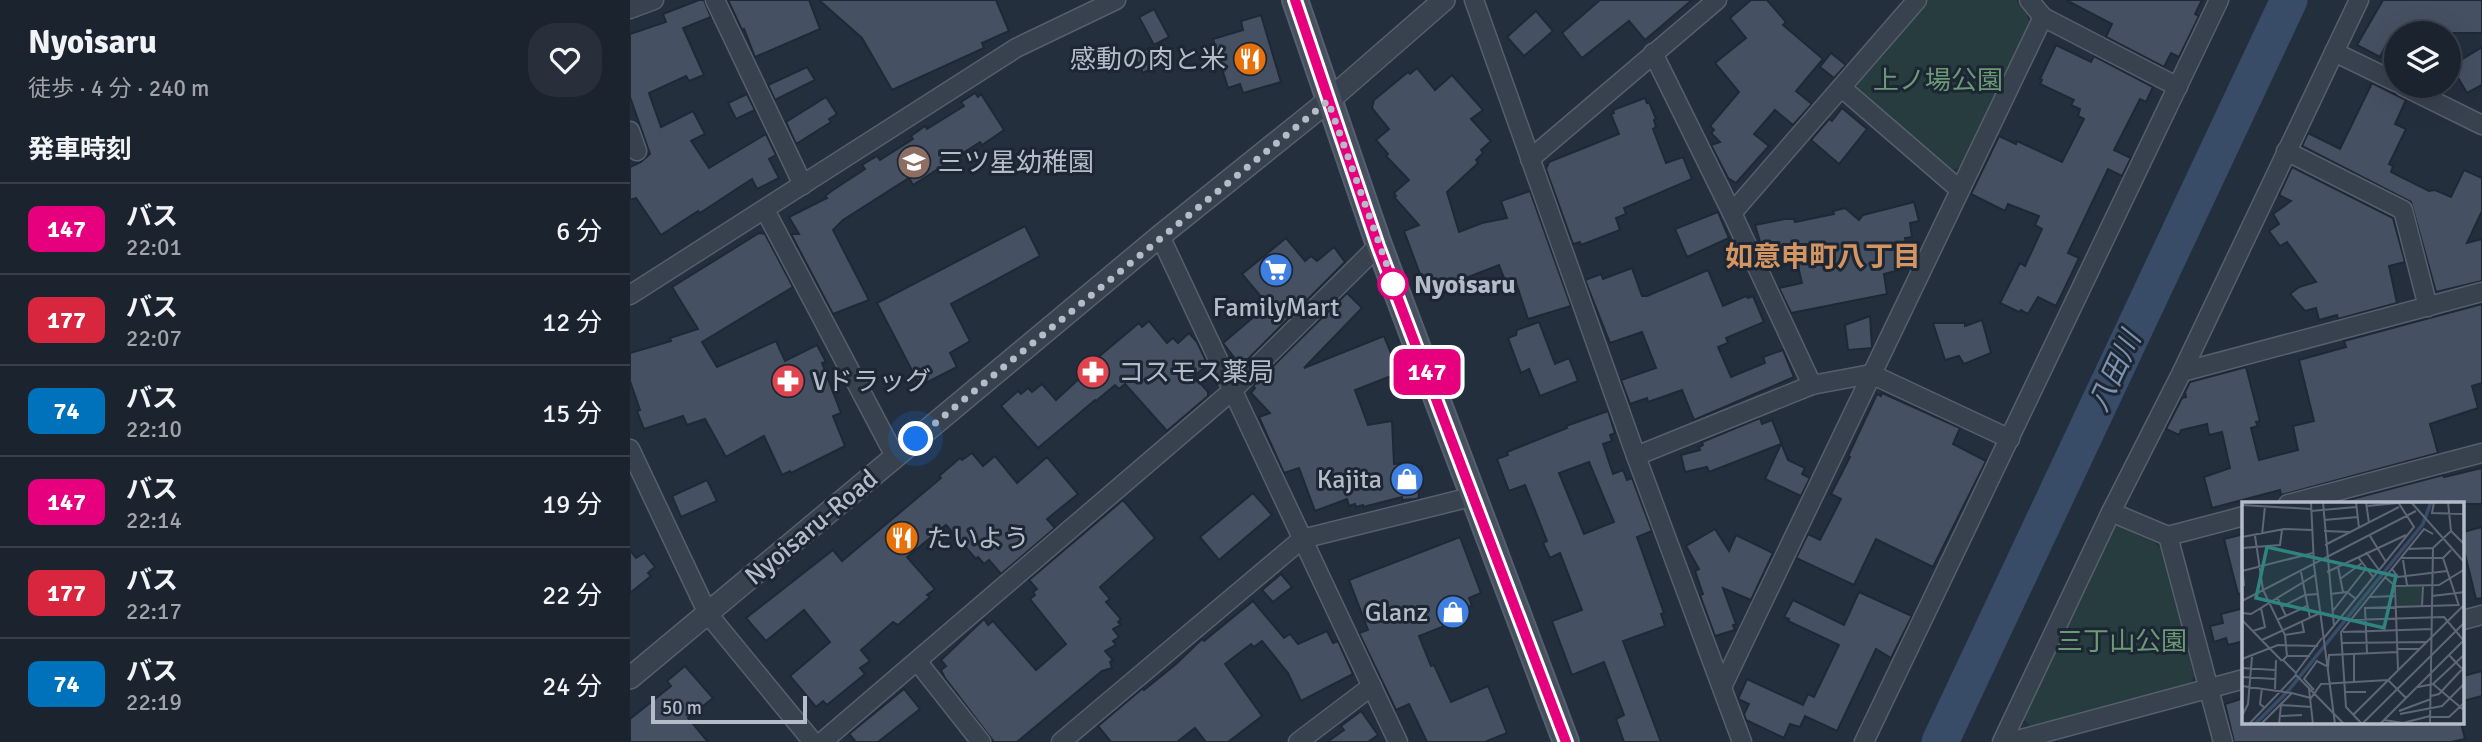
<!DOCTYPE html>
<html lang="ja">
<head>
<meta charset="utf-8">
<style>
	:root { --surface:#1b232e; --page:#282f3a; --text:#f1f3f6; --muted:#a0a4aa; --line:#39404a }
	body { margin:0; font-family:Signika,"Noto Sans JP",sans-serif; background:var(--page); color:var(--text); height:100vh; display:flex; flex-direction:column; font-size:26px; white-space:nowrap }
	* { box-sizing:border-box; margin:0 }
	p { font-size:23px; color:var(--muted) }
	.icon { flex:none; width:38px; height:38px; fill:none; stroke:currentColor; stroke-width:2; stroke-linecap:round; stroke-linejoin:round }
	.map { position:relative; flex:1; overflow:hidden }
	.side { display:flex; flex-direction:column; background:var(--surface); width:630px }
	.side>* { flex:none }
	.badge { padding:0 14px; border-radius:10px; font-size:24px; line-height:46px }
	.tools { position:absolute; left:1754px; top:21px; display:grid; gap:14px }
	.tools a { display:grid; place-items:center; width:77px; height:77px; border-radius:50%; background:var(--surface); box-shadow:0 7px 28px #0002,0 0 0 2px var(--line); font-size:35px }
	.scale { position:absolute; left:21px; bottom:18px; width:156px; box-sizing:border-box; padding-left:7px; border:4px solid #b4bcc9; border-top:0; font-size:19px; line-height:24px; white-space:nowrap; color:#b4bcc9; -webkit-text-stroke:5px #1d2633; paint-order:stroke }
	.you { position:absolute; width:35px; height:35px; margin:-18px; border:5px solid #fff; border-radius:50%; background:#1a73e8; box-shadow:0 0 0 10px #1a73e833 }
	.map>.badge { position:absolute; translate:-50% -50%; box-shadow:0 0 0 4px #fff }
	h2 { padding:0 28px; font-size:26px; line-height:63px }
	.round { display:grid; place-items:center; flex:none; width:74px; height:74px; border-radius:28px; background:var(--page) }
	.head { display:flex; align-items:center; justify-content:space-between; height:119px; padding:0 28px }
	h1 { font-size:33px; font-weight:700; line-height:52px }
	ul { padding:0; list-style:none }
	li { display:flex; align-items:center; gap:21px; height:91px; padding:0 28px; border-top:2px solid var(--line) }
	li div { flex:1 }
	li b { display:block; font-size:26px }
	li em { font-style:normal }
	li .badge { min-width:77px; font-weight:700; text-align:center }
	main { display:flex; flex:1; min-height:0 }
	.map>svg:first-child { display:block }
</style>
</head>
<body>
<main>
<section class="side">
<div class="head"><div><h1>Nyoisaru</h1><p>徒歩 · 4 分 · 240 m</p></div><a class="round"><svg class="icon" aria-label="heart" viewBox="0 0 24 24"><path d="M12 20l-8-8c-3-5 5-10 8-4 3-6 11-1 8 4z"/></svg></a></div>
<h2>発車時刻</h2>
<ul>
<li><span class="badge" style="background:#e6007e;color:#fff">147</span><div><b>バス</b><p>22:01</p></div><em>6 分</em></li>
<li><span class="badge" style="background:#d7263d;color:#fff">177</span><div><b>バス</b><p>22:07</p></div><em>12 分</em></li>
<li><span class="badge" style="background:#0072bc;color:#fff">74</span><div><b>バス</b><p>22:10</p></div><em>15 分</em></li>
<li><span class="badge" style="background:#e6007e;color:#fff">147</span><div><b>バス</b><p>22:14</p></div><em>19 分</em></li>
<li><span class="badge" style="background:#d7263d;color:#fff">177</span><div><b>バス</b><p>22:17</p></div><em>22 分</em></li>
<li><span class="badge" style="background:#0072bc;color:#fff">74</span><div><b>バス</b><p>22:19</p></div><em>24 分</em></li>
</ul>
</section>
<div class="map">
<svg width="1852" height="742" viewBox="0 0 1852 742">
	<rect width="100%" height="100%" fill="#242f3e"/>
	<g fill="#263c3f">
		<path d="M1297 0H1386L1397 14 1399 23 1331 167 1321 170 1228 91 1227 83Z"/>
		<path d="M1489 526 1525 543 1530 548 1564 676 1560 684 1401 727 1391 716 1481 528Z"/>
	</g>
	<g fill="none" stroke-linecap="round" stroke-linejoin="round">
		<path stroke="#394c67" stroke-width="37" d="M1310 742 1659 0"/>
	</g>
	<g fill="#455162" stroke="#1f2835" stroke-width="2" fill-rule="evenodd">
		<path d="M69 0H74L81 17 53 28 74 75 59 81 56 76 19 93 31 127 63 111 75 134 61 141 79 168 136 134 146 155 139 159 149 178 127 189 122 179 70 213 68 211 31 235 6 198 0 200V167L11 162 20 154 0 97V34L36 22 33 14Z"/>
		<path d="M98 0H179L190 29 125 57 114 29 112 30Z"/>
		<path d="M189 0H366L379 31 352 43 354 48 262 90 232 38Z"/>
		<path d="M970 0H1062L1015 40 999 21 952 58 932 33Z"/>
		<path d="M1121 0H1137L1156 22 1153 25 1193 59 1166 91 1182 104 1163 125 1145 110 1124 134 1139 146 1106 183 1098 178 1081 145 1090 142 1081 133 1084 130 1080 126 1109 92 1085 63 1116 38 1100 18Z"/>
		<path d="M1436 0H1572L1565 14 1569 16 1549 57 1541 53 1534 67 1476 37 1482 24Z"/>
		<path d="M1753 0H1852V33H1766V49L1756 45 1750 57 1727 45Z"/>
		<path d="M524 9 539 37 524 45 509 17Z"/>
		<path d="M906 11 923 31 894 56 877 37Z"/>
		<path d="M631 15 651 82 613 93 610 84 598 88 583 39 613 30 611 21Z"/>
		<path d="M1426 45 1461 62 1464 56 1523 87 1516 102 1510 99 1484 150 1501 158 1492 176 1478 169 1438 253 1449 258 1426 306 1408 297 1398 314 1391 310 1389 312 1370 303 1390 263 1395 266 1412 229 1405 225 1409 216 1378 204 1375 211 1341 194 1369 136 1386 144 1387 141 1432 162 1454 119 1448 116 1450 109 1441 105 1444 100 1410 84 1412 80 1410 79Z"/>
		<path d="M1852 47V85L1837 93 1821 66Z"/>
		<path d="M519 48 528 65 513 73 504 56Z"/>
		<path d="M1201 53 1216 65 1204 78 1190 67Z"/>
		<path d="M177 67 185 80 145 100 138 85Z"/>
		<path d="M787 68 805 90 822 75 853 110 841 119 861 141 851 150 853 153 846 160 848 163 817 192 829 232 852 223 877 218 871 201 900 191 941 306 898 319 885 280 876 283 869 265 797 293 774 231 789 225 764 197 766 196 764 193 779 180 756 156 758 154 746 140 759 129 742 108 744 100 778 72 780 74Z"/>
		<path d="M1742 83 1776 100 1765 124 1776 129 1759 164 1763 166 1761 172 1799 191 1805 190 1821 197 1834 170 1852 178V211L1837 243 1852 239V281L1806 292 1781 202 1672 146 1678 133 1710 149Z"/>
		<path d="M345 93 348 97 351 94 374 130 352 145 350 142 283 185 279 178 213 220 203 230 239 300 203 314 161 234H169L159 217 197 198 195 196 203 190 235 169 232 165 247 156 250 160 283 139 281 136 295 126 297 129 334 106 331 102Z"/>
		<path d="M117 94 125 110 106 119 98 103Z"/>
		<path d="M196 97 207 114 199 119 201 122 166 144 156 122Z"/>
		<path d="M1015 98 1017 103 1019 102 1026 119 1024 120 1026 127 1023 129 1036 163 1053 157 1062 179 994 208 996 214 986 218 990 230 951 245 950 242 943 244 916 169 919 162 989 134 981 114 984 113 983 110Z"/>
		<path d="M1212 108 1237 129 1209 164 1181 140 1199 119 1202 121Z"/>
		<path d="M1662 167 1763 218 1775 262 1759 266 1767 303 1708 319 1707 315 1689 320 1686 308 1675 311 1660 294 1669 287 1686 282 1657 242 1650 246 1639 231 1649 224 1643 214 1661 201 1649 195Z"/>
		<path d="M1284 202 1289 221 1280 223 1282 237 1275 238 1282 265 1281 267 1254 274 1257 294 1161 313 1149 288 1172 283 1164 249 1134 255 1125 225 1155 219H1164L1165 222 1204 214 1203 211 1215 208 1229 220 1233 215Z"/>
		<path d="M1088 212 1099 238 1057 257 1045 229Z"/>
		<path d="M395 226 410 256 321 304 340 341 320 353 327 367 290 386 247 303Z"/>
		<path d="M129 233 135 234 163 287 72 342 87 367 146 341 155 361 187 345 196 362 192 363 211 413 203 416 215 446 161 473 160 471 152 475 134 436 96 457 75 419 57 425 53 416 14 429 7 411 10 410 0 381V353L41 341 40 338 68 329 42 287Z"/>
		<path d="M656 238 675 261 681 256 687 261 704 247 715 262 611 366 593 343 638 305 612 274Z"/>
		<path d="M1002 268 1012 296H1017L1078 270 1093 306 1116 296 1118 298 1123 296 1134 322 1096 338 1098 343 1088 347 1101 377 1135 363 1133 357 1153 350 1164 377 1064 420 1052 390 1018 402 1017 398 1000 404 991 380 1026 368 1012 332 980 343 955 280 971 274 973 279Z"/>
		<path d="M717 293 732 308 674 368 754 336 769 373 725 390 738 425 762 421 764 464 779 462 780 468 792 467 793 484 788 485 789 498 785 499 772 500V497L733 507V505L726 507 725 504 719 506 717 499 685 511 669 468 654 473 629 417 640 413 621 393 625 388 623 386Z"/>
		<path d="M1852 304V383L1842 386 1848 408 1800 424 1808 453 1651 495 1650 490 1582 508 1574 477 1600 468 1592 432 1579 435 1577 424 1551 430 1549 435 1536 429 1552 398 1556 397 1555 392 1560 382 1616 367 1630 421 1626 422 1628 426 1621 428 1629 460 1668 450 1663 426 1684 421 1669 360 1716 347 1714 341Z"/>
		<path d="M1240 316 1242 348 1218 350 1215 325Z"/>
		<path d="M1352 320 1361 353 1334 364 1329 356 1315 360 1303 323H1335V326Z"/>
		<path d="M519 321 537 343 543 338 548 343 559 333 567 342 578 365 564 376 578 392V396L537 431 495 384 489 389 485 385 466 401 465 400 408 448 371 406 388 391 391 394 398 388 402 392 412 384 426 400 451 377 448 374 509 323 512 327Z"/>
		<path d="M909 322 925 364 939 358 948 381 910 396 899 369 891 373 878 338 886 335 887 330Z"/>
		<path d="M1252 393 1330 428 1323 444 1356 461 1303 567 1246 539 1224 585 1166 558 1178 534 1190 540 1211 499 1201 494 1220 457 1218 456 1247 394 1251 396Z"/>
		<path d="M978 411 985 433 980 435 982 441 973 444 983 474 993 470 997 480 1002 478 1022 531 1007 537 1034 613 1031 614 1035 626 993 641 1031 742H994L986 719 994 715 974 662 942 675 922 621 952 610 930 553 920 558 913 543 917 541 895 485 879 491 867 459 878 455 877 452 937 428 936 426ZM959 462 984 522 954 534 929 473Z"/>
		<path d="M1130 418 1132 424 1142 420 1158 460 1175 468 1172 474 1180 478 1171 496 1135 479 1151 444 1079 472 1077 467 1055 472 1051 455 1070 450 1069 447 1073 445 1072 442Z"/>
		<path d="M342 453 353 466 365 456 387 483 417 457 448 494 417 519 425 528 371 574 359 560 354 564 348 557 346 559 316 525 277 557 305 589 297 595 300 597 268 625 263 622 231 650 240 661 230 668 235 674 197 705 193 701 186 707 160 676 200 642 174 610 136 641 116 618 203 550 212 561 311 478 309 476 330 458 332 460Z"/>
		<path d="M1852 468V504H1703L1813 475 1814 477Z"/>
		<path d="M77 480 87 501 51 517 42 496Z"/>
		<path d="M623 493 642 515 589 560 570 537Z"/>
		<path d="M493 500 525 538 470 587 480 599 476 602 491 619 488 622 491 625 483 629 489 637 483 641 486 645 475 651 483 660 480 662 482 668 472 671 387 742H364L315 678 311 670 316 666 311 660 354 619 358 625 363 621 406 670 436 644 400 599 405 595 403 592 407 589 399 580Z"/>
		<path d="M1852 527V598L1846 599 1833 546V532Z"/>
		<path d="M1085 529 1099 551 1106 535 1143 553 1121 600 1093 588 1106 624 1103 625 1105 630 1085 636 1070 595 1073 594 1065 571 1069 569 1056 546Z"/>
		<path d="M1614 534V593L1608 594 1594 539Z"/>
		<path d="M830 537 851 593 839 598 842 606 837 607 840 616 789 636 801 666 804 665 821 702 858 686 877 733 855 742H797L779 704 766 710 729 633 738 630 719 580Z"/>
		<path d="M0 550 6 558 14 553 25 567 18 573 21 576 0 593Z"/>
		<path d="M651 574 662 587 643 602 632 590Z"/>
		<path d="M1229 592 1282 616 1261 658 1246 649 1207 731 1175 716 1170 727 1160 724 1154 738 1116 720 1114 714 1119 704 1108 699 1117 679 1173 705 1178 694 1184 697 1209 645 1158 621 1159 619 1154 617 1163 600 1214 625Z"/>
		<path d="M623 601 654 638 660 634 668 644 697 631 703 643 708 641 723 674 671 701 658 673 632 641 624 647 621 644 595 664 632 716 598 742H576L565 728 547 742H481L468 726 513 688 514 690 546 664 572 639 574 641Z"/>
		<path d="M1614 608V641L1598 645 1596 638 1584 642 1580 626 1593 623 1591 614Z"/>
		<path d="M55 666 83 698 58 718 78 742H0V719L41 686 37 681Z"/>
		<path d="M1852 671V696L1833 701V676Z"/>
		<path d="M274 689 290 709 248 742H226L219 734Z"/>
		<path d="M1614 698V723H1831L1835 739 1821 742H1604L1595 704Z"/>
		<path d="M731 711 748 735 738 742H697L714 730 711 726Z"/>
	</g>
	<g fill="none" stroke-linecap="round" stroke-linejoin="round">
		<defs>
			<g id="minor">
				<path d="M85 0 173 185"/>
				<path d="M844 0 1006 456 1112 742"/>
				<path d="M1399 0 1413 17 1548 87"/>
				<path d="M0 9 24 0"/>
				<path d="M1704 52 1766 82"/>
				<path d="M1023 53 1102 213 1182 385"/>
				<path d="M1773 86 1852 125"/>
				<path d="M1212 88 1330 190"/>
				<path d="M0 131 7 151"/>
				<path d="M1656 151 1773 210 1798 307"/>
				<path d="M900 159 1087 0"/>
				<path d="M135 210 265 456"/>
				<path d="M1102 213 1287 0"/>
				<path d="M530 236 768 742"/>
				<path d="M0 295 386 48 486 0"/>
				<path d="M1552 372 1852 292"/>
				<path d="M0 449 78 614 183 742"/>
				<path d="M1006 456 1182 385 1241 374 1380 439"/>
				<path d="M1658 504 1852 453"/>
				<path d="M1481 512 1538 536"/>
				<path d="M1833 620 1852 615"/>
				<path d="M287 661 351 742"/>
				<path d="M1092 687 1413 17"/>
				<path d="M192 742 603 390 749 245"/>
				<path d="M431 742 672 539 845 496"/>
				<path d="M668 742 742 686"/>
				<path d="M1234 742 1589 0"/>
				<path d="M1372 742 1481 512 1552 372 1729 0"/>
				<path d="M1380 742 1614 679"/>
				<path d="M1593 742 1538 536 1614 516"/>
			</g>
			<path id="tertiary" d="M0 678 530 236 698 101 814 0"/>
			<path id="secondary" d="M665 0 749 245 936 742"/>
		</defs>
		<use href="#minor" stroke="#565f6c" stroke-width="21"/>
		<use href="#tertiary" stroke="#565f6c" stroke-width="24"/>
		<use href="#secondary" stroke="#565f6c" stroke-width="28"/>
		<use href="#minor" stroke="#38414e" stroke-width="18"/>
		<use href="#tertiary" stroke="#38414e" stroke-width="21"/>
		<use href="#secondary" stroke="#465061" stroke-width="24"/>
	</g>
	<g fill="none" stroke-linecap="round" stroke-linejoin="round">
		<defs>
			<path id="line" d="M665 0 748 246 936 742"/>
		</defs>
		<use href="#line" stroke="#fff" stroke-width="16"/>
		<use href="#line" stroke="#e6007e" stroke-width="10"/>
		<path stroke="#b4bcc9" stroke-width="7" stroke-dasharray="0 12.6" d="M286 439 698 101 768 296 763 284"/>
	</g>
	<defs>
		<symbol id="restaurant-disc" viewBox="-11 -11 22 22"><circle r="9.5" fill="#e8710a" stroke="#1d2633"/><path d="M-5-6h1v4h1v-4h1v4h1v-4h1v5L-1.5 .5V6h-2V.5L-5-1ZM5-6V6H3V1.5H1.5Q1.5-4 5-6Z" fill="#fff"/></symbol>
		<symbol id="school-disc" viewBox="-11 -11 22 22"><circle r="9.5" fill="#8d6e63" stroke="#1d2633"/><path d="M0-5L7-2L0 1L-7-2ZM-4 1L0 2.5L4 1V4Q0 6-4 4Z" fill="#fff"/></symbol>
		<symbol id="supermarket-disc" viewBox="-11 -11 22 22"><circle r="9.5" fill="#3f7fe0" stroke="#1d2633"/><path d="M-6-5.5h2.5l.6 2H6L4.5 2H-2.5L-4.4-4H-6ZM-1.5 3.2a1.3 1.3 0 1 0 .1 0ZM3 3.2a1.3 1.3 0 1 0 .1 0Z" fill="#fff"/></symbol>
		<symbol id="pharmacy-disc" viewBox="-11 -11 22 22"><circle r="9.5" fill="#e0444e" stroke="#1d2633"/><path d="M-2-6h4v4h4v4h-4v4h-4v-4h-4v-4h4Z" fill="#fff"/></symbol>
		<symbol id="shop-disc" viewBox="-11 -11 22 22"><circle r="9.5" fill="#3f7fe0" stroke="#1d2633"/><path d="M-5-2.5h2.3a2.7 3.5 0 0 1 5.4 0H5L5.5 6h-11ZM-1.5-2.5h3a1.5 2.3 0 0 0-3 0Z" fill="#fff"/></symbol>
	</defs>
	<g fill-rule="evenodd">
		<use href="#restaurant-disc" x="601" y="40" width="38" height="38"/>
		<use href="#school-disc" x="265" y="143" width="38" height="38"/>
		<use href="#supermarket-disc" x="627" y="251" width="38" height="38"/>
		<use href="#pharmacy-disc" x="444" y="353" width="38" height="38"/>
		<use href="#pharmacy-disc" x="139" y="362" width="38" height="38"/>
		<use href="#shop-disc" x="758" y="460" width="38" height="38"/>
		<use href="#restaurant-disc" x="253" y="519" width="38" height="38"/>
		<use href="#shop-disc" x="804" y="593" width="38" height="38"/>
	</g>
	<circle fill="#fff" stroke="#e6007e" stroke-width="3.5" cx="763" cy="284" r="14"/>
	<g text-anchor="middle" stroke-width="6" stroke-linejoin="round" paint-order="stroke">
		<g font-size="26" fill="#b4bcc9" stroke="#1d2633" text-anchor="start">
			<text x="596" y="68" text-anchor="end">感動の肉と米</text>
			<text x="308" y="171">三ツ星幼稚園</text>
			<text x="646" y="316" text-anchor="middle">FamilyMart</text>
			<text x="488" y="381">コスモス薬局</text>
			<text x="182" y="390">Vドラッグ</text>
			<text x="752" y="488" text-anchor="end">Kajita</text>
			<text x="296" y="547">たいよう</text>
			<text x="798" y="621" text-anchor="end">Glanz</text>
		</g>
		<g font-size="26" fill="#6b9a76" stroke="#1d2633">
			<text x="1308" y="89">上ノ場公園</text>
			<text x="1492" y="650">三丁山公園</text>
		</g>
		<g font-size="26" font-weight="bold" fill="#b4bcc9" stroke="#1d2633" text-anchor="start">
			<text x="784" y="293">Nyoisaru</text>
		</g>
		<g font-size="26" fill="#b4bcc9" stroke="#1d2633">
			<text transform="translate(181 527) rotate(-40)" y="9">Nyoisaru-Road</text>
		</g>
		<g font-size="28" font-weight="bold" fill="#d59563" stroke="#1d2633">
			<text x="1193" y="266">如意申町八丁目</text>
		</g>
		<g font-size="28" font-style="italic" fill="#7c92b1" stroke="#1d2633">
			<text transform="translate(1484 371) rotate(-65)" y="10">八田川</text>
		</g>
	</g>
	<g transform="translate(1612 502)">
		<rect width="222" height="222" fill="#242f3e"/>
		<path d="M179 84V103L155 105V85Z" fill="#263c3f"/>
		<path fill="none" stroke="#394c67" stroke-width="3.5" d="M13 222 46 189 181 22 189 0"/>
		<path fill="none" stroke="#5e6776" stroke-width="2" d="M69 0 72 63 93 222M81 0 92 124M114 0 117 26M124 0 127 21M169 0 223 61M192 0 190 11 223 12M206 0 209 29 223 43M0 3 69 7M125 4 156 1M69 9 114 5M82 18 116 15M82 29 108 30M20 33 23 4M13 34 21 88 43 133 45 154 41 158 54 171 80 136M128 34 144 60M0 35 42 27 70 28M83 43 157 5M0 46 38 43 40 28M166 47 191 46M124 50 137 68M116 55 131 75M158 56H201L209 48M201 56 217 104M161 58 165 83M0 63 2 84M96 65 101 90M150 67 156 75 205 69M0 69 71 51M59 70 68 116M85 70 164 33M143 75 153 84 156 168M98 77 120 61M153 84 197 83 223 67M88 92 105 90 114 97M190 94 223 90M35 95 44 114M128 95 153 94M0 99 174 9M180 104 181 83M39 105 63 93 76 92M90 110 123 68M0 111 9 112 73 73M0 118 40 159M35 118 65 104M108 118 202 115 223 140M11 129 23 125 19 106M101 130 190 127M43 133 62 130 60 120M82 136 172 25 156 0M20 138 78 111M100 141 184 140M155 147H177M125 151 123 106 217 103M112 152V179M207 153 223 170M45 154H68M0 157 36 143 76 144M0 166 33 168M53 172 102 222M0 175 33 177M191 182 223 152M0 184 50 191M176 185 191 182 223 209M20 186 18 202 23 206M33 187 34 158M67 187 71 222M72 188 62 177 75 159 86 165 87 153 156 150M102 190H124M189 194 197 192 223 164M157 209 189 197M158 212 200 204 223 181M111 213 223 102M0 214 6 202 10 155M39 214 60 213M189 215H207L223 200M142 218 161 221 188 214M7 222 54 173M19 222 50 191 69 196 79 182 146 178 164 196M37 222 39 203 70 205M120 222 104 205 99 130 182 27 191 32M120 222 223 120M138 222 221 139M188 222 191 46 209 29"/>
		<path fill="#308480" fill-opacity="0.15" stroke="#308480" stroke-width="3.5" d="M25 45 154 74 142 126 14 96Z"/>
		<rect width="222" height="222" fill="none" stroke="#b4bcc9" stroke-width="3.5"/>
	</g>
</svg>
<div class="tools">
<a><svg class="icon" aria-label="layers" viewBox="0 0 24 24"><path d="M12 4l9 5-9 5-9-5zM3 14l9 5 9-5"/></svg></a>
</div>
<div class="scale">50 m</div>
<div class="you" style="left:286px;top:439px"></div>
<b class="badge" style="left:797px;top:372px;background:#e6007e;color:#fff">147</b>
</div>
</main>
</body>
</html>
